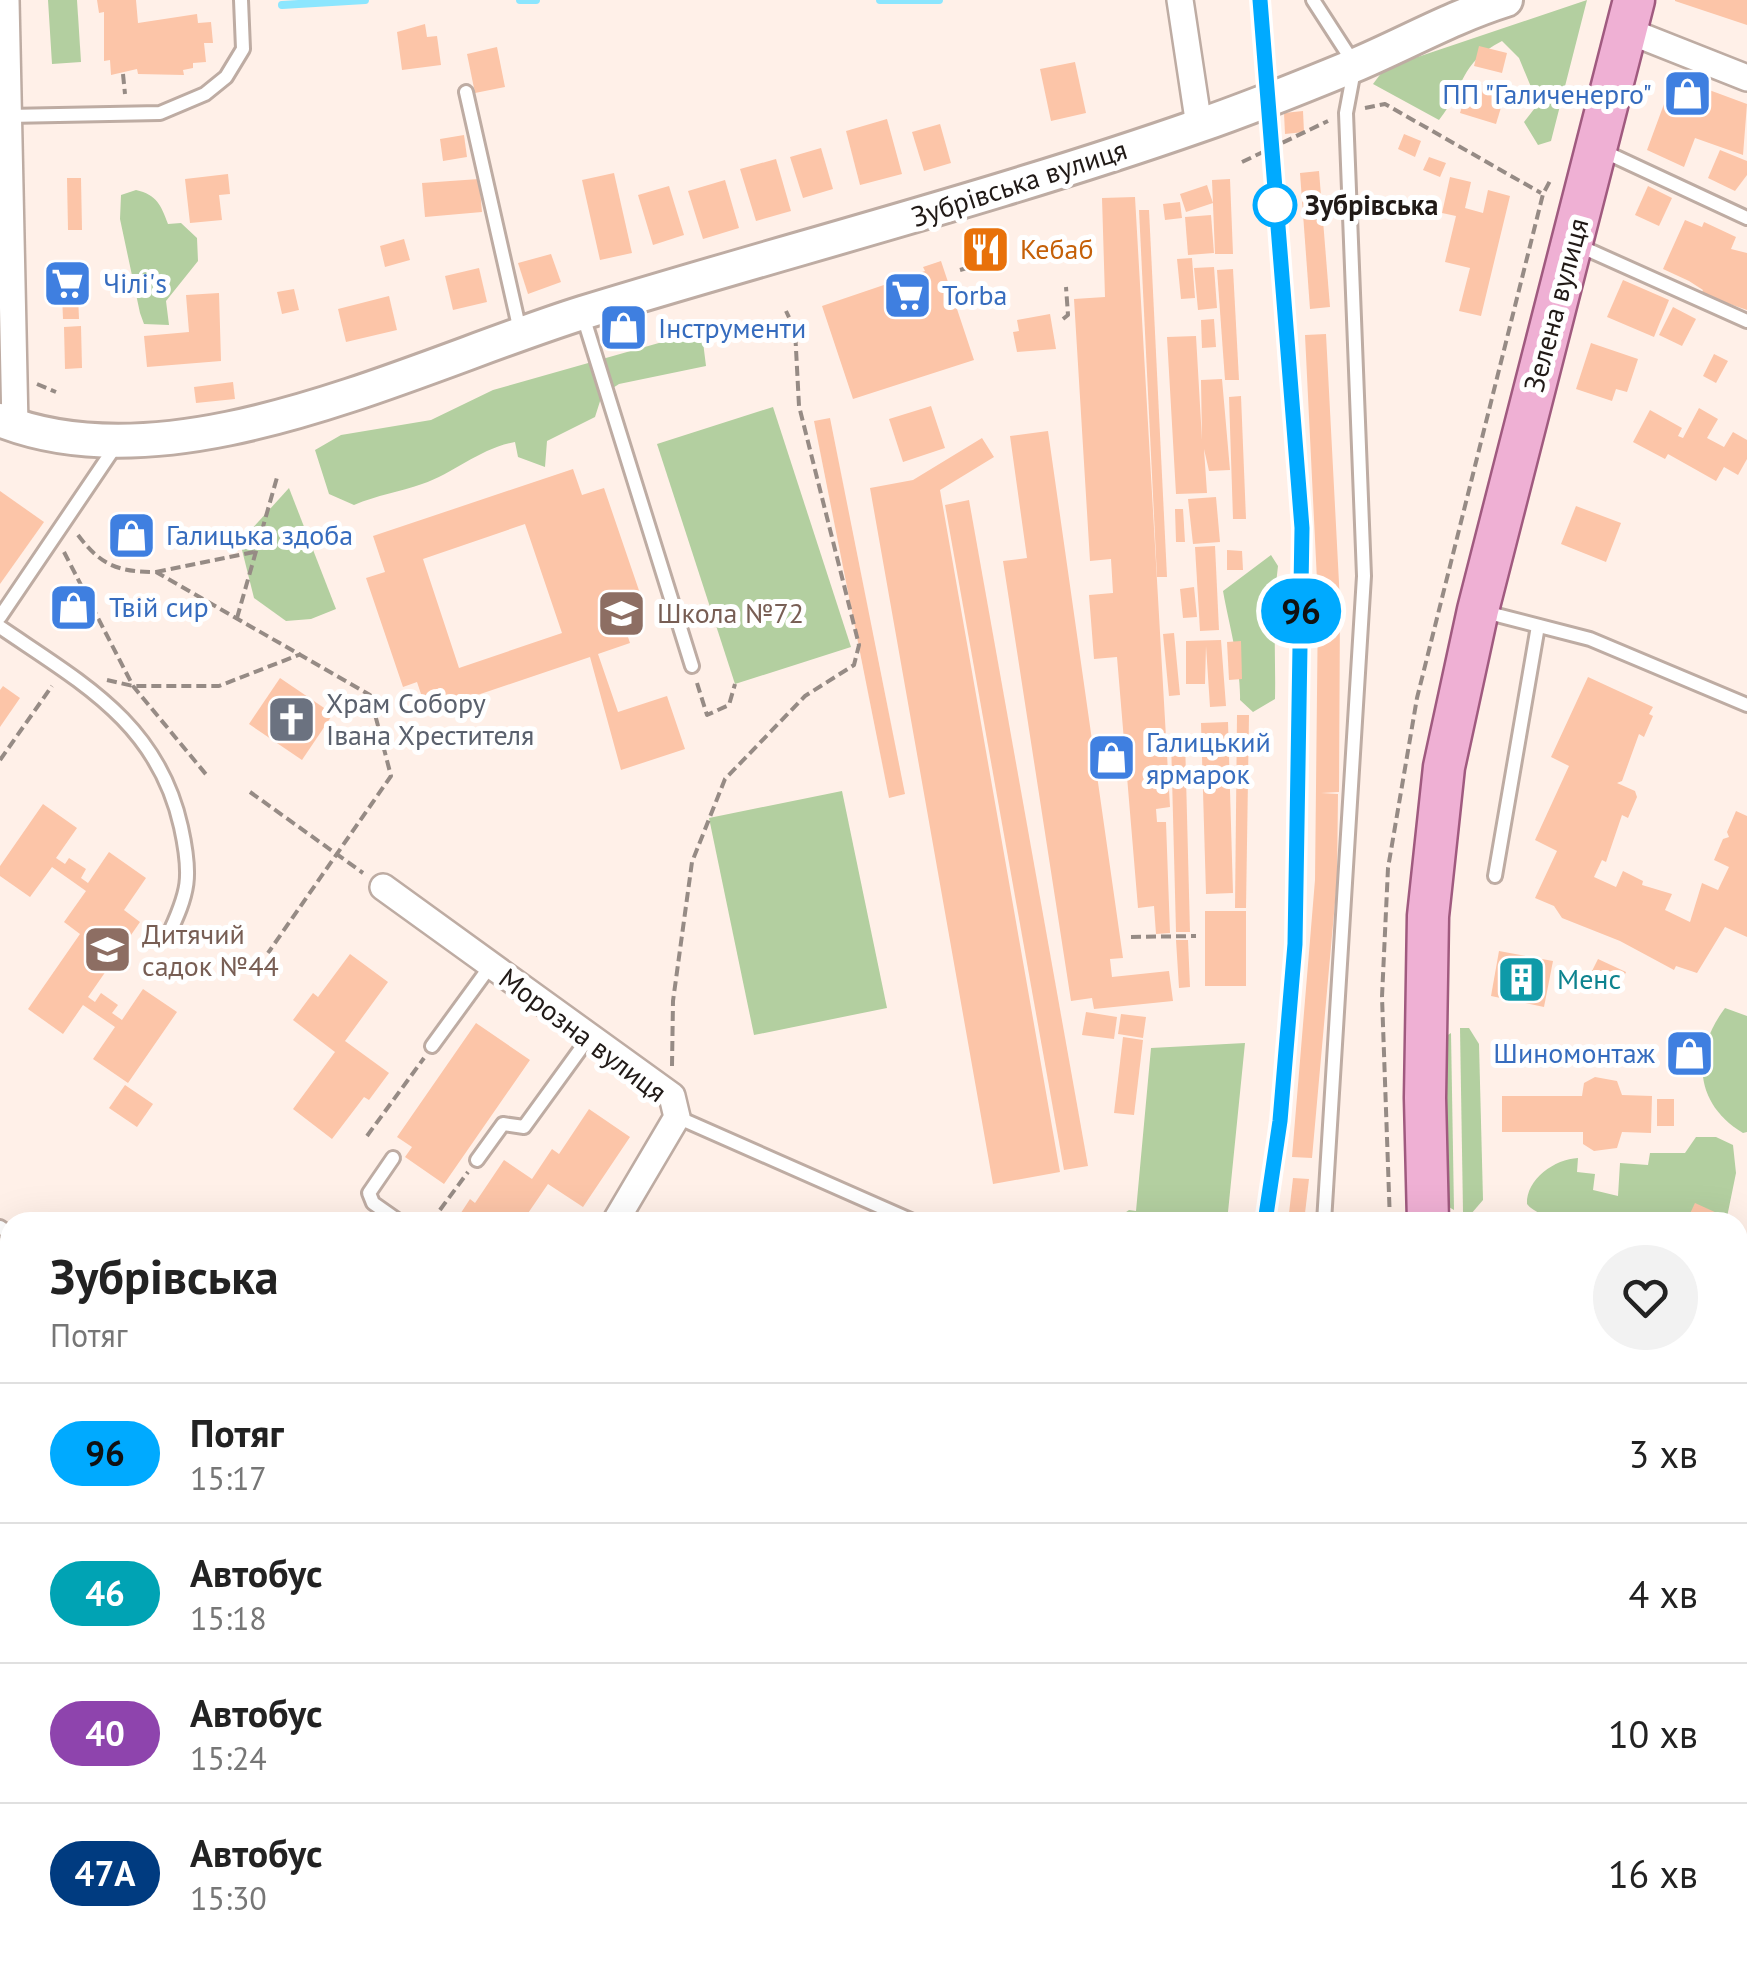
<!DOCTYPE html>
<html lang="uk">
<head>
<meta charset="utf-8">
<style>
	:root { --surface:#fff; --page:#f2f2f2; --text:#222; --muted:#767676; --line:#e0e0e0 }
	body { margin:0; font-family:"PT Sans",sans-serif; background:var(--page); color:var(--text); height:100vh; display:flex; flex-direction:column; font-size:38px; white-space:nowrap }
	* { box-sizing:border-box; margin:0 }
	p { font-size:32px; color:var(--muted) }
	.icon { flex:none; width:55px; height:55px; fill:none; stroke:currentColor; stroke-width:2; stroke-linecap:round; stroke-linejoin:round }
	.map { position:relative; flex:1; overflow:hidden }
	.side { position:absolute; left:0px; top:1212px; width:1748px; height:752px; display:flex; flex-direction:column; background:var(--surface); border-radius:30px 30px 0 0; box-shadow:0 10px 40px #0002 }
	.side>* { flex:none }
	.badge { padding:0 20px; border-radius:32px; font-size:35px; line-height:65px }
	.map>.badge { position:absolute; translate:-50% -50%; box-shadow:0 0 0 5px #fff }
	.round { display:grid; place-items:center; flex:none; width:105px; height:105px; border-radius:52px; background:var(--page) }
	.headline { display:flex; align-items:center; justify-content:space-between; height:170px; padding:0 50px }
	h1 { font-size:48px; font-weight:600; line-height:75px }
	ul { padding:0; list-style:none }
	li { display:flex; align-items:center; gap:30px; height:140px; padding:0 50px; border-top:2px solid var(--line) }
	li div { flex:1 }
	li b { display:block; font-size:38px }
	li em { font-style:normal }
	li .badge { min-width:110px; font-weight:700; text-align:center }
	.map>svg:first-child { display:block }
</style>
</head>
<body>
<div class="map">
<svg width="1747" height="1963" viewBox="0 0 1747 1963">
	<rect width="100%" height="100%" fill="#fff0e8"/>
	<g fill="#b3cfa0">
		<path d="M48 0H77L81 62 52 64Z"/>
		<path d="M1587 0 1551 141 1538 145 1524 122 1538 104 1519 58 1502 41C1458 64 1466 86 1439 120L1373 84 1385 68Z"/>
		<path d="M136 190C157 195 161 205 168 224L181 223 197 238 198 261 166 301 169 325 144 324 140 313 120 219 121 195Z"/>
		<path d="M680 337 703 342 706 366 619 384 602 395 595 417 547 441 545 467 518 457 515 442C480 448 455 473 422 484 400 492 377 495 354 505L329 494 315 450 341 435 431 420 493 390Z"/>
		<path d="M773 407 851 647 735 684 657 444Z"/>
		<path d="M289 488 336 609 311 619 286 621 254 598 240 542Z"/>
		<path d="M1271 555 1278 566C1272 610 1276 655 1275 699L1253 712 1240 700C1241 666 1229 625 1223 591Z"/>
		<path d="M842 791 887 1008 754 1035 709 818Z"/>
		<path d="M1725 1008 1747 1016V1132L1743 1133C1693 1103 1692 1052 1725 1008Z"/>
		<path d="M1460 1028H1469L1479 1044 1483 1200 1471 1214 1463 1212Z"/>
		<path d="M1451 1033 1454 1210 1447 1206 1443 1038Z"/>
		<path d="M1245 1043 1227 1222H1112L1129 1210 1136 1211 1151 1048Z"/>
		<path d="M1696 1137H1716L1733 1145 1736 1173 1726 1222H1718L1703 1210C1693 1213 1683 1221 1675 1222 1644 1228 1546 1229 1527 1204 1526 1179 1555 1159 1578 1158L1577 1172 1595 1174 1593 1190 1618 1196 1620 1163 1648 1165 1650 1153H1685Z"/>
	</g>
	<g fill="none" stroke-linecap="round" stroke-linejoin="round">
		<g stroke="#8ce6fe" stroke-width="8">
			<path d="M520 0H536"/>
			<path d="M880 0H939"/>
			<path d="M282 5 365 0"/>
		</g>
	</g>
	<g fill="#fcc5a8" fill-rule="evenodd">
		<path d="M97 0H136L138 23 197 14 198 23 211 22 213 43H204L206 62 193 63V68L183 70 184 75 138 74 137 69 111 75 110 60 104 61V12L99 13Z"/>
		<path d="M1675 0H1747V25L1675 1Z"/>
		<path d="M425 24 427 37 437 36 441 65 402 70 397 32Z"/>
		<path d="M1479 46 1507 53 1502 73 1474 66Z"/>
		<path d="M497 47 505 87 475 93 467 54Z"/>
		<path d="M1075 62 1086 113 1051 121 1040 69Z"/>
		<path d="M1674 77 1747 104 1743 155 1695 138 1684 167 1647 150Z"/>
		<path d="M1470 80 1506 91 1496 124 1460 113Z"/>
		<path d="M1303 111 1304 132 1285 134 1284 113Z"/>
		<path d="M887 119 902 174 860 185 846 131Z"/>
		<path d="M940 124 951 163 924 171 912 132Z"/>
		<path d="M1404 134 1421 141 1415 157 1398 149Z"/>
		<path d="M464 135 467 157 443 161 440 139Z"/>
		<path d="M821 148 833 189 803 198 790 157Z"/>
		<path d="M1720 150 1747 161V175L1735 191 1708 178Z"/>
		<path d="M1429 157 1446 163 1440 177 1423 170Z"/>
		<path d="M776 159 791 211 756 221 740 169Z"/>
		<path d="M1319 171 1330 307 1310 309 1300 173Z"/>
		<path d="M614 173 632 253 600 260 582 180Z"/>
		<path d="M228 174 230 194 219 195 222 220 190 223 185 179Z"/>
		<path d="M1450 177 1471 182 1465 208 1483 213 1488 190 1510 196 1481 316 1459 311 1470 268 1445 262 1456 216 1442 213Z"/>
		<path d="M67 178H81L82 230H68Z"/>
		<path d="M479 179 482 212 425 217 422 183Z"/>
		<path d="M1230 179 1233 254H1215L1212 180Z"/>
		<path d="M725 180 739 228 703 239 688 191Z"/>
		<path d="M1207 185 1213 203 1186 212 1180 194Z"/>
		<path d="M669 186 684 235 653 245 638 195Z"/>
		<path d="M1648 186 1672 198 1659 226 1635 215Z"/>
		<path d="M1135 197 1170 807 1156 809 1157 822H1166L1170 933 1156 934 1154 906 1138 908 1117 657 1094 659 1089 595 1113 593 1111 559 1090 561 1074 299 1105 297 1102 198Z"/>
		<path d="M1180 202 1182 218 1165 220 1163 204Z"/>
		<path d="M1139 210H1149L1167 577H1157Z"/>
		<path d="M1211 215 1214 253 1188 255 1185 217Z"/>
		<path d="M1685 220 1702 227 1704 222 1736 237 1731 249 1747 253V310L1701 294 1703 290 1689 281 1663 269Z"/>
		<path d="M404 239 410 260 385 267 380 246Z"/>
		<path d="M994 241 998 254 979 260 975 247Z"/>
		<path d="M551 254 561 282 528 294 518 263Z"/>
		<path d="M1192 258 1195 298 1181 299 1177 259Z"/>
		<path d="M941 261 974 360 853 399 822 306 925 271 923 267Z"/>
		<path d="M1214 267 1217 308 1198 310 1194 268Z"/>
		<path d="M479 268 487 302 453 310 445 276Z"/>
		<path d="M1233 269 1239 380H1225L1217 270Z"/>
		<path d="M77 270 79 319H63L61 271Z"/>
		<path d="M1623 280 1669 300 1654 337 1607 317Z"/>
		<path d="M294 289 299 310 282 314 277 292Z"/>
		<path d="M219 293 221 361 147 367 144 336 189 332 186 295Z"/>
		<path d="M389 296 397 330 346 342 338 309Z"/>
		<path d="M1673 307 1696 319 1682 346 1659 335Z"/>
		<path d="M1050 314 1056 349 1017 352 1013 332 1019 331 1017 320Z"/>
		<path d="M1214 319 1216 347 1202 348 1201 320Z"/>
		<path d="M81 326 82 368 65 369 64 327Z"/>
		<path d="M1326 334 1340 602 1339 792 1321 793 1338 794 1337 880 1312 1158 1292 1157 1315 880 1318 601 1305 335Z"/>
		<path d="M1196 336 1202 440 1201 380 1222 379 1230 470 1209 471 1204 449 1207 493 1176 494 1167 337Z"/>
		<path d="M1591 343 1638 359 1627 392 1616 389 1612 401 1576 389Z"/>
		<path d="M1714 354 1728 361 1716 383 1703 376Z"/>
		<path d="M233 382 235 399 196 403 194 387Z"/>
		<path d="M1241 396 1246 519H1233L1229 397Z"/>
		<path d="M931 406 945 448 903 462 889 419Z"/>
		<path d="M1699 408 1718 419 1707 438 1724 447 1733 432 1747 440V459L1738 475 1724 467 1716 481 1668 454 1665 459 1633 442 1650 410 1682 428 1678 436 1683 438Z"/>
		<path d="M830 418 905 794 889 798 814 421Z"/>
		<path d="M1048 431 1123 958 1110 959 1112 977 1169 971 1173 1001 1094 1009 1092 998 1071 1001 1003 561 1027 558 1010 436Z"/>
		<path d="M982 438 994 457 940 490 1060 1172 993 1184 870 488 913 480Z"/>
		<path d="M573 469 582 495 604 488 645 608 621 616 630 643 598 654 618 712 667 696 685 749 621 770 590 657 427 712 417 682 403 687 366 578 385 572 373 536ZM525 524 562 633 459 668 423 559Z"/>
		<path d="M0 491 44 522 0 584Z"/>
		<path d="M1216 497 1220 542 1193 544 1188 499Z"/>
		<path d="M969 500 1088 1166 1064 1170 945 505Z"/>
		<path d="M1576 506 1621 523 1606 562 1561 544Z"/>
		<path d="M1175 509H1183L1185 542H1176Z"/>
		<path d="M1215 546 1219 630 1200 631 1195 547Z"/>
		<path d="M1227 550 1242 551 1243 570H1227Z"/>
		<path d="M1194 587 1197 617 1183 618 1180 589Z"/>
		<path d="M75 595 86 602 73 620 63 612Z"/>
		<path d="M1174 633 1180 695 1169 696 1163 634Z"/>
		<path d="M1221 640 1226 706 1210 707 1206 646 1205 684H1186V641Z"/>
		<path d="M1241 641 1242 679 1229 680 1227 642Z"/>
		<path d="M1588 677 1653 707 1649 714 1653 716 1644 737 1639 734 1622 781 1617 783 1635 791 1637 797 1628 818 1622 815 1606 862 1602 860 1594 877 1616 887 1623 871 1643 881 1642 885 1672 894 1665 910 1690 922 1702 883 1718 890 1729 867 1714 860 1723 839 1729 837 1727 832 1736 811 1747 816V937L1725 927 1697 973 1676 966 1674 970 1620 941 1562 918 1554 906 1535 898 1557 851 1535 840 1569 766 1551 757Z"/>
		<path d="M280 678 333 714 302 760 249 724Z"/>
		<path d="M3 686 20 698 0 727V690Z"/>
		<path d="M1237 715H1249L1246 908H1235Z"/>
		<path d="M1228 722 1233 893 1206 894 1201 723Z"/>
		<path d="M1185 738 1190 932H1176L1171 739Z"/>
		<path d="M43 804 77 828 56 858 65 864 69 858 86 869 81 878 88 883 109 852 146 878 124 910 140 922 88 997 95 1002 101 993 118 1005 112 1013 122 1020 143 989 177 1012 128 1083 93 1059 115 1027 83 1005 63 1034 28 1009 80 934 64 922 86 891 52 867 30 897 0 876V866Z"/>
		<rect x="1205" y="911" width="41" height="75"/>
		<path d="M1176 940H1188L1190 987 1179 988Z"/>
		<path d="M1499 951 1553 961 1544 1007 1491 996Z"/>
		<path d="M350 954 388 982 345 1041 389 1073 369 1100 364 1097 332 1139 293 1109 335 1052 293 1020 313 993 318 997Z"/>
		<path d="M1598 959 1626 972 1616 994 1587 981Z"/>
		<path d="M1086 1012 1117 1017 1114 1039 1082 1035Z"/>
		<path d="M1121 1014 1146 1017 1143 1038 1118 1034Z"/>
		<path d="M476 1023 530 1060 444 1184 405 1157 412 1147 397 1137Z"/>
		<path d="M1688 1032 1700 1033 1697 1069 1685 1068Z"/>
		<path d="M1123 1037 1143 1040 1134 1115 1114 1113Z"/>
		<path d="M1595 1077 1617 1081 1622 1095 1652 1096 1651 1133 1622 1132 1617 1148 1594 1151 1583 1144V1132H1502V1096H1582L1584 1083Z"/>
		<path d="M125 1085 153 1104 137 1127 109 1108Z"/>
		<rect x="1657" y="1099" width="17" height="27"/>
		<path d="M589 1109 630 1137 583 1207 548 1184 522 1222H455L470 1199 475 1203 504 1160 532 1179 552 1149 559 1154Z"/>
		<path d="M1293 1178 1309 1179 1304 1222H1288Z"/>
		<path d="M1695 1203 1717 1213 1713 1222H1686Z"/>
		<path d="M229 1955H291L285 1963H241Z"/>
		<path d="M477 1955H522L533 1963H471Z"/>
		<path d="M625 1955H688L682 1963H620Z"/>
		<path d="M721 1955H881L892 1963H732Z"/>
	</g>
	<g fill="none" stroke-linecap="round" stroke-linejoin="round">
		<defs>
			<g id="service">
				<path d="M1313 0 1355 65 1346 113 1364 576 1324 1222"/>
				<path d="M466 92 520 331"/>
				<path d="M8 116 160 113 205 94 226 77 243 49 241 0"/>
				<path d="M1603 151 1747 218"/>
				<path d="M1575 244 1747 321"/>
				<path d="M583 316 692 666"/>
				<path d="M1485 612 1590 639 1747 705"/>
				<path d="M0 617 117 444"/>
				<path d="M0 627C82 683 158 723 181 827 192 877 189 892 167 938"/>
				<path d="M1495 876 1538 626"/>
				<path d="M432 1046 491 965"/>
				<path d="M677 1117 915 1222"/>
				<path d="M393 1158 369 1193 373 1203 400 1222"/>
				<path d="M477 1160 503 1124 524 1127 590 1036"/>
				<path d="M0 1227 10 1234"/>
				<path d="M0 1637 10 1632"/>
				<path d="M1738 1711 1747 1714"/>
				<path d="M1448 1957 1491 1963"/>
				<path d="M1150 1963 1153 1955"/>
				<path d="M1215 1963 1218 1955"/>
			</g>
			<g id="minor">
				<path d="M6 0 15 426"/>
				<path d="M1180 0 1199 126"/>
				<path d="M1626 30 1747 78"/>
				<path d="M383 887 672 1096 677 1117 615 1222"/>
				<path d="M1738 1310 1747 1313"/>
				<path d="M399 1963 402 1955"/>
			</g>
			<path id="tertiary" d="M0 420C175 490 413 366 582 313 787 250 995 197 1198 126 1250 108 1302 87 1353 66 1405 44 1452 17 1506 0"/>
			<path id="secondary" d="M1361 1963 1365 1955"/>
			<g id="primary">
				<path d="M1428 1222 1425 1098 1428 916 1444 767 1478 610 1634 0"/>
				<path d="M1444 1963 1446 1955"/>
			</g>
		</defs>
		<use href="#service" stroke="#beaca3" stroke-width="18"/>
		<use href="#minor" stroke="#beaca3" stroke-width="30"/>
		<use href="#tertiary" stroke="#beaca3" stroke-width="38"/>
		<use href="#secondary" stroke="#beaca3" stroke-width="40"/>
		<use href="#primary" stroke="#a05a7f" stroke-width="45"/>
		<g stroke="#968b85" stroke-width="4" stroke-dasharray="10 5" stroke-linecap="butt">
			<path d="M123 74 125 94"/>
			<path d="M1365 108 1385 104 1541 193"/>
			<path d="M1242 162 1328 121"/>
			<path d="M960 270 1002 258"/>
			<path d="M1063 319 1068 315 1066 287"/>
			<path d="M37 384 56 392"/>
			<path d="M78 535C101 566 119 572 156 572L370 695 391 776 268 953"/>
			<path d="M64 552 133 686 209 778"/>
			<path d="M156 572 254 552"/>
			<path d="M237 618 278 474"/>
			<path d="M107 680 133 686H219L301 654"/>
			<path d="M697 683 707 715 729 705 735 684"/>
			<path d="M0 760 52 686"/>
			<path d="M250 792 363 873"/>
			<path d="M1131 937 1196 936"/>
			<path d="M672 1066 673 1001 692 862 725 779 805 696 854 665 859 645 799 406 795 330 786 311"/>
			<path d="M367 1136 424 1058"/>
			<path d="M431 1222 468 1172"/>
			<path d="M1390 1222 1382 997 1388 868 1417 698 1543 194 1551 179"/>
			<path d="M0 1805 10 1834"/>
			<path d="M1738 1872 1747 1879"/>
			<path d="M1738 1948 1747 1946"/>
			<path d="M51 1955 53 1963"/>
			<path d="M192 1955 204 1963"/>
			<path d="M1626 1955 1666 1961 1707 1955"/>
			<path d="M117 1963 123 1955"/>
			<path d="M358 1963 362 1955"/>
			<path d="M962 1963 966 1955"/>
		</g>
		<use href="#service" stroke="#fff" stroke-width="12"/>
		<use href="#minor" stroke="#fff" stroke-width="25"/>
		<use href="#tertiary" stroke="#fff" stroke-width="32"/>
		<use href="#secondary" stroke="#fff" stroke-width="35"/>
		<use href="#primary" stroke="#efb0d4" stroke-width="40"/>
		<g stroke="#69605b" stroke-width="8" stroke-dasharray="5 10" stroke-linecap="butt">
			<path d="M1260 0 1302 527 1295 943 1280 1121 1265 1222"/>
			<path d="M1091 1963 1094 1955"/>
		</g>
	</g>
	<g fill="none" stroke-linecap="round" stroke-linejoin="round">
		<defs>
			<path id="line" d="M1260 0 1302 528 1295 944 1280 1121 1265 1222"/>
		</defs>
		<use href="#line" stroke="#fff" stroke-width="22"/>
		<use href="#line" stroke="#0af" stroke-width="15"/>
	</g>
	<defs>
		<symbol id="shop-square" viewBox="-11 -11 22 22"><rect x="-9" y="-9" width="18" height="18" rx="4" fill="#3f7fe0" stroke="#fff"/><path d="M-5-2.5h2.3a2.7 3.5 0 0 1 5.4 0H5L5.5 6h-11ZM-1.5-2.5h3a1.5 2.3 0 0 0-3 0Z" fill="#fff"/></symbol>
		<symbol id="restaurant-square" viewBox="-11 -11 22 22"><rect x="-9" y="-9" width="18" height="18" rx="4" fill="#e8710a" stroke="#fff"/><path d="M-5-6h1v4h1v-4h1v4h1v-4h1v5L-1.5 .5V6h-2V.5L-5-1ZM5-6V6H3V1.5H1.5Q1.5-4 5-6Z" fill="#fff"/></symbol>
		<symbol id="supermarket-square" viewBox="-11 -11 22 22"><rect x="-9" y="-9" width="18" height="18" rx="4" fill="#3f7fe0" stroke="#fff"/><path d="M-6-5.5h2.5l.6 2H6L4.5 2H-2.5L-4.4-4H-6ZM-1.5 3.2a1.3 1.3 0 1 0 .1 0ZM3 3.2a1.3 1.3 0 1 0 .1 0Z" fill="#fff"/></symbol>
		<symbol id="school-square" viewBox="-11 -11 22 22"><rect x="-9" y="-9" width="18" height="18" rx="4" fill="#8d6e63" stroke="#fff"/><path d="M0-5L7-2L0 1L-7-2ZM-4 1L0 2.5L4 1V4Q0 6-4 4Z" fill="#fff"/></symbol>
		<symbol id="church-square" viewBox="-11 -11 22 22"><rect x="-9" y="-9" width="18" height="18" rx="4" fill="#6b7280" stroke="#fff"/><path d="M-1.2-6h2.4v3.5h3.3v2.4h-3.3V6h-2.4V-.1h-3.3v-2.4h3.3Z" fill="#fff"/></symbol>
		<symbol id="building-square" viewBox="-11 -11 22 22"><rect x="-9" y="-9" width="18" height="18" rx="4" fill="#0f9aa8" stroke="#fff"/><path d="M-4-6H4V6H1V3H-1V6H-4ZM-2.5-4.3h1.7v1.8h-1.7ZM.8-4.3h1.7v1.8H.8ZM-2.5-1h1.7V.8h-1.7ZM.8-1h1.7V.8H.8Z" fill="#fff"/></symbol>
	</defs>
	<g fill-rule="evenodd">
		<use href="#shop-square" x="1660" y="66" width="55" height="55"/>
		<use href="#restaurant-square" x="958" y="222" width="55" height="55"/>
		<use href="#supermarket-square" x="40" y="256" width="55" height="55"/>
		<use href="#supermarket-square" x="880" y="268" width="55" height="55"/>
		<use href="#shop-square" x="596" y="300" width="55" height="55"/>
		<use href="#shop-square" x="104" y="508" width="55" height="55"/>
		<use href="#shop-square" x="46" y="580" width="55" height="55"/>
		<use href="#school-square" x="594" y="586" width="55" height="55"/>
		<use href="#church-square" x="264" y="692" width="55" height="55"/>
		<use href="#shop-square" x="1084" y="730" width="55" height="55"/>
		<use href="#school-square" x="80" y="922" width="55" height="55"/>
		<use href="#building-square" x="1494" y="952" width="55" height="55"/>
		<use href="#shop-square" x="1662" y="1026" width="55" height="55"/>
	</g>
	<circle fill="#fff" stroke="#0af" stroke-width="5" cx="1275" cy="205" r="20"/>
	<g text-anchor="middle" stroke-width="10" stroke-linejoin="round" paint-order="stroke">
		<g font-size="28" fill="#366cbe" stroke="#fff" text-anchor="start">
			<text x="1652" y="104" text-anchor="end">ПП "Галиченерго"</text>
			<text x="103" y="293">Чілі's</text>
			<text x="942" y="305">Torba</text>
			<text x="658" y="338">Інструменти</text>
			<text x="166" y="545">Галицька здоба</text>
			<text x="109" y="617">Твій сир</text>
			<text x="1146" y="752">Галицький<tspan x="1146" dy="32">ярмарок</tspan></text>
			<text x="1655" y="1063" text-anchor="end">Шиномонтаж</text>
		</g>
		<g font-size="28" fill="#211a17" stroke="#fff">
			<text transform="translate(1019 183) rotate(-18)" y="10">Зубрівська вулиця</text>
			<text transform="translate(1556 305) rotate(-75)" y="10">Зелена вулиця</text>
			<text transform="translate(583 1035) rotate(37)" y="10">Морозна вулиця</text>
		</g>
		<g font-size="28" font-weight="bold" fill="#211a17" stroke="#fff" text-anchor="start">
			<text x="1305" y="215">Зубрівська</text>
		</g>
		<g font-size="28" fill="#c56008" stroke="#fff" text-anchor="start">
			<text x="1020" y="259">Кебаб</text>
		</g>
		<g font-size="28" fill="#785e54" stroke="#fff" text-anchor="start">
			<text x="657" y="623">Школа №72</text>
			<text x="142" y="944">Дитячий<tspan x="142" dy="32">садок №44</tspan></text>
		</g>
		<g font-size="28" fill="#5b616d" stroke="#fff" text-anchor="start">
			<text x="326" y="713">Храм Собору<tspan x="326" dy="32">Івана Хрестителя</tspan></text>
		</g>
		<g font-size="28" fill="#0d838f" stroke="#fff" text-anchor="start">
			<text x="1557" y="989">Менс</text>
		</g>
	</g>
</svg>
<b class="badge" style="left:1301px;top:611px;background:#0af;color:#111">96</b>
<section class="side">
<div class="headline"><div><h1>Зубрівська</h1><p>Потяг</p></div><a class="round"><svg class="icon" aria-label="heart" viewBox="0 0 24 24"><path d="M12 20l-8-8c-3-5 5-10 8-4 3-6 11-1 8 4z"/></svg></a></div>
<ul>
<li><span class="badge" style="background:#0af;color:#111">96</span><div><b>Потяг</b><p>15:17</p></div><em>3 хв</em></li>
<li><span class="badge" style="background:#00a3b4;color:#fff">46</span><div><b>Автобус</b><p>15:18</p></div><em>4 хв</em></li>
<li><span class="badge" style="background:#8e44ad;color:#fff">40</span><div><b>Автобус</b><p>15:24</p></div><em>10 хв</em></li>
<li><span class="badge" style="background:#003b80;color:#fff">47А</span><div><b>Автобус</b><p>15:30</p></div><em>16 хв</em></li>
</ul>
</section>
</div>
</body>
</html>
